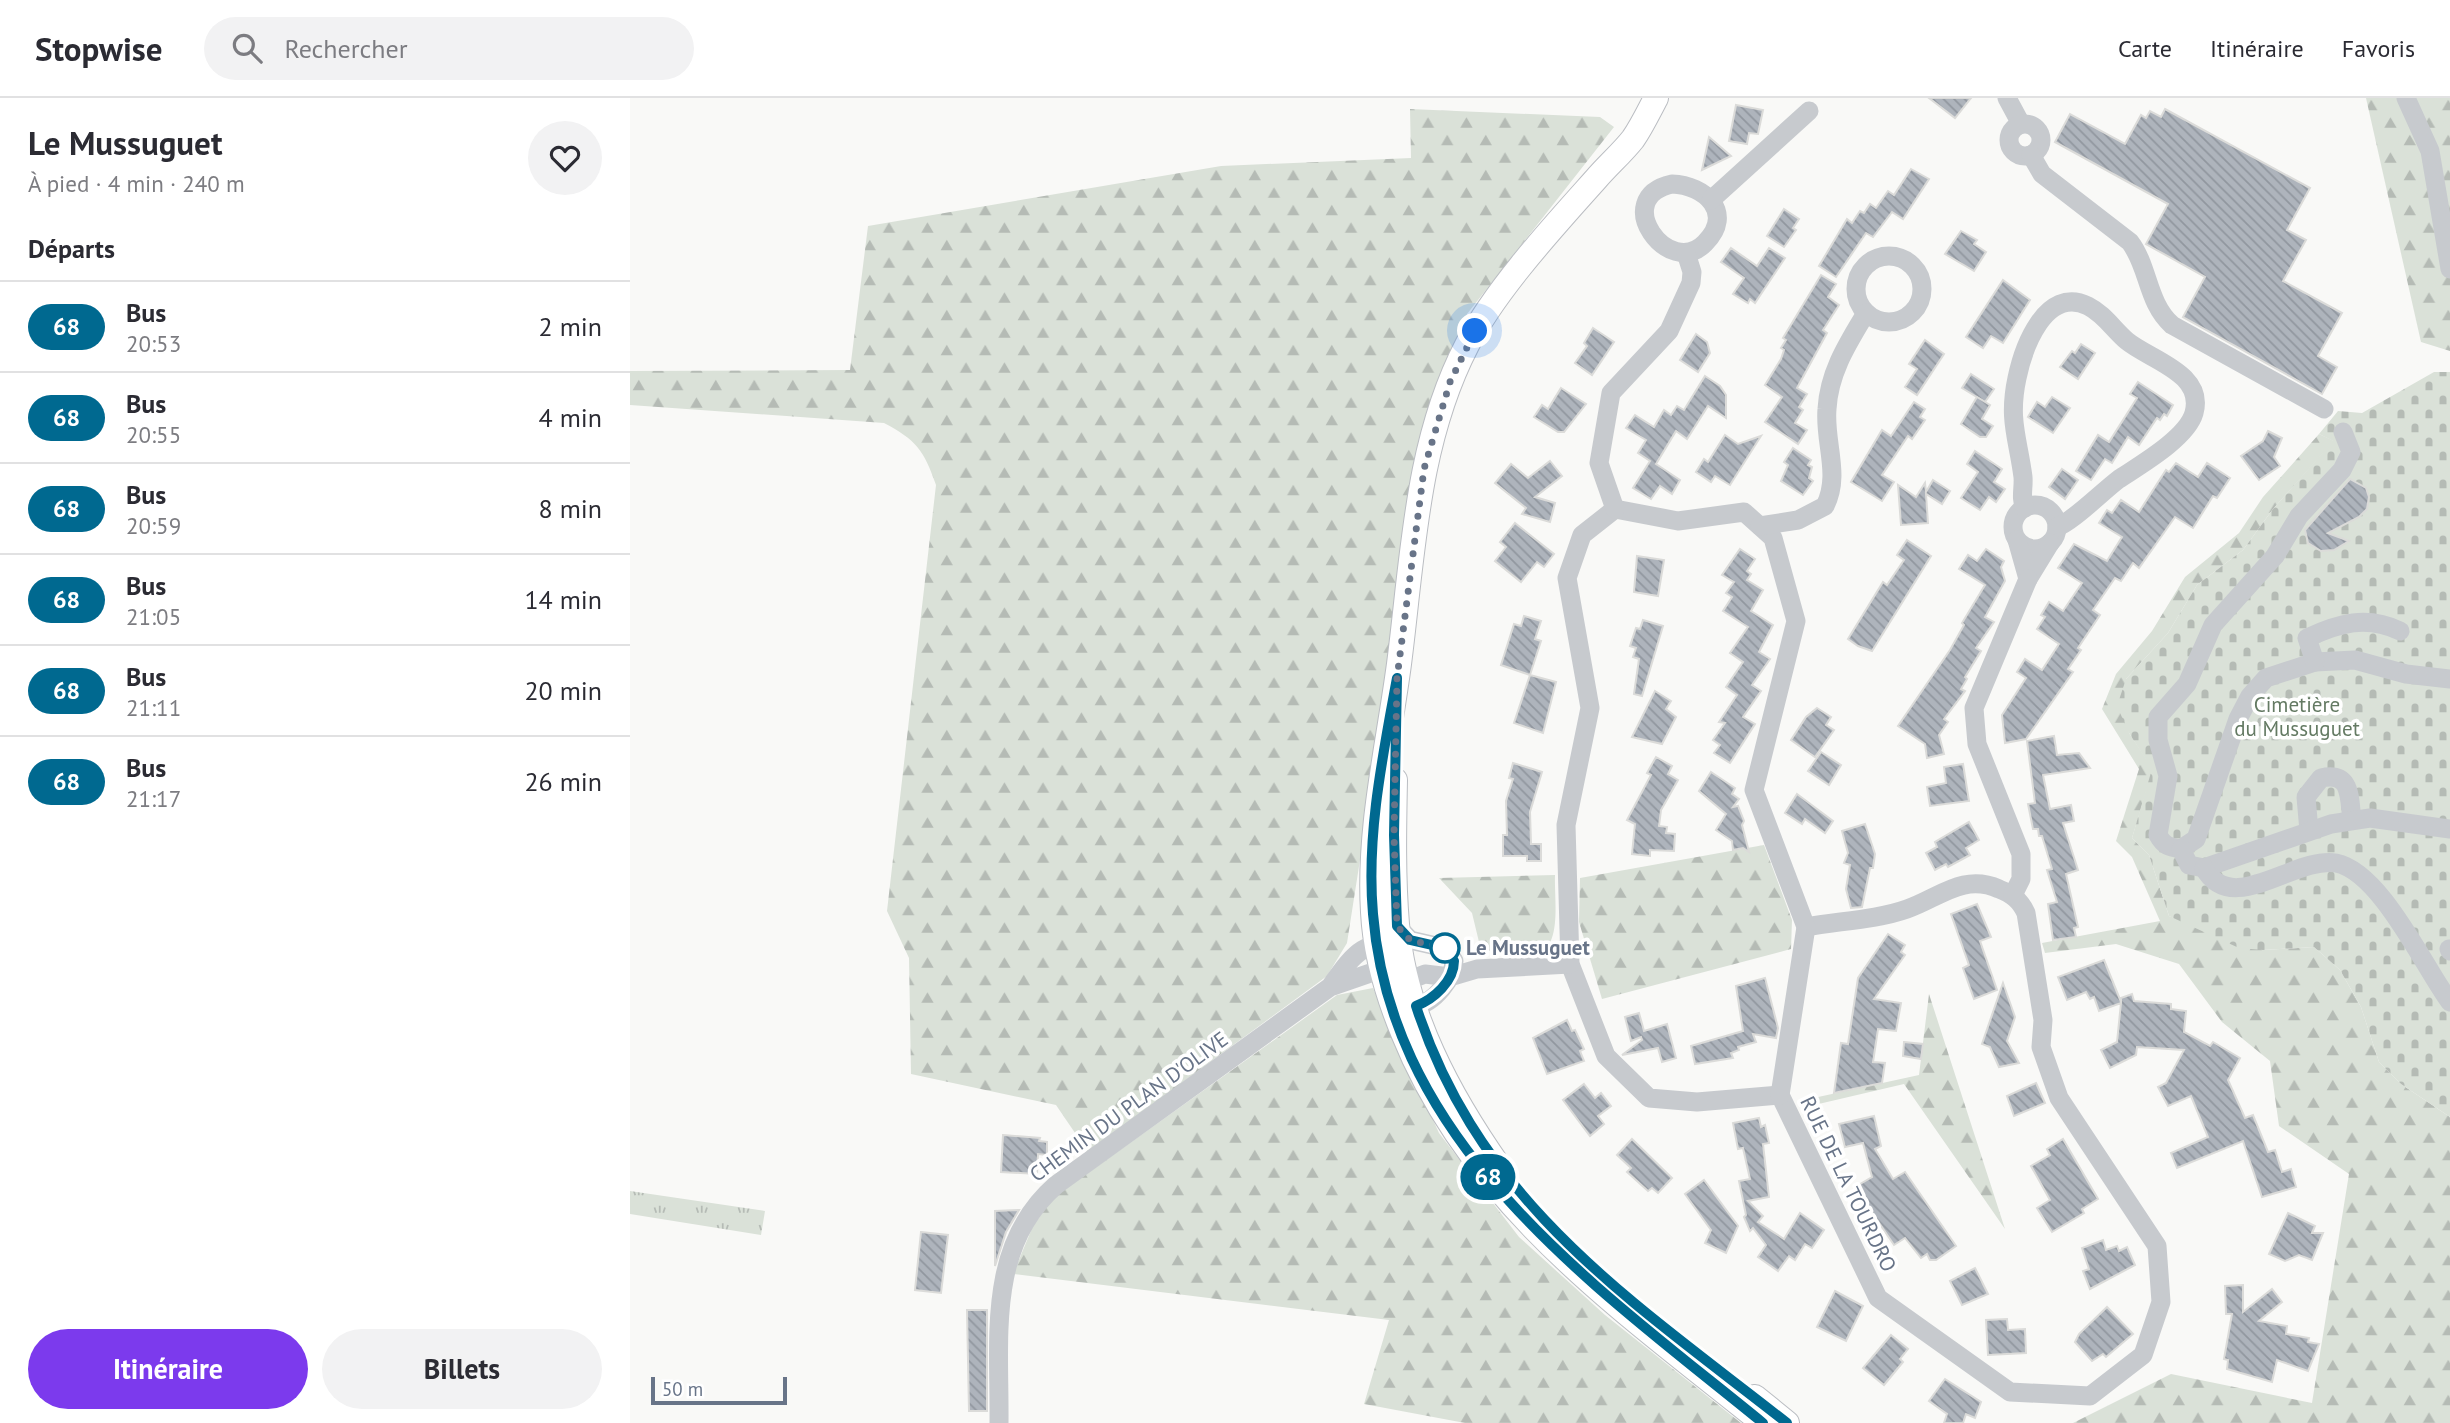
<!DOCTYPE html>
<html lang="fr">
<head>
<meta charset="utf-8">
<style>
	:root { --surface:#fff; --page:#f2f2f3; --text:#2b2b33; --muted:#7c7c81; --line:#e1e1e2; --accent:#7c3aed }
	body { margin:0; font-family:"PT Sans",sans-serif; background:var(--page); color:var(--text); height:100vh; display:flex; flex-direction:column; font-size:26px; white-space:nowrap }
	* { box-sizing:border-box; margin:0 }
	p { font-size:23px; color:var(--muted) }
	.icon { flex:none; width:38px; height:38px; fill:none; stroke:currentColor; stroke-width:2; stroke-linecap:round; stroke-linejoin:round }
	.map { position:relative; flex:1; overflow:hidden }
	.details { display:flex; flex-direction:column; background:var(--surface); width:630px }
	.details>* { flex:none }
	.badge { padding:0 14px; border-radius:23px; font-size:24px; line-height:46px }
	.scale { position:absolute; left:21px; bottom:18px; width:136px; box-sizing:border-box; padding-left:7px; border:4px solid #687488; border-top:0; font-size:19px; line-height:24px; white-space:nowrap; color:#687488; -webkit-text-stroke:5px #fff; paint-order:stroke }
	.you { position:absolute; width:35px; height:35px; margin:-18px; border:5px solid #fff; border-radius:50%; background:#1a73e8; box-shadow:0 0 0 10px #1a73e833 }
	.map>.badge { position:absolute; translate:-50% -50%; box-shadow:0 0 0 4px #fff }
	h2 { padding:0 28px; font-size:26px; line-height:63px }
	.round { display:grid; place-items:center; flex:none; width:74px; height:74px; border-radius:37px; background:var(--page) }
	.summary { display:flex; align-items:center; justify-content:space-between; height:119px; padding:0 28px }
	h1 { font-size:33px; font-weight:700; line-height:52px }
	.action { display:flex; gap:14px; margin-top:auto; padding:14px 28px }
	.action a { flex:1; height:80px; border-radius:42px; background:var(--accent); color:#fff; font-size:28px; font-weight:700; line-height:80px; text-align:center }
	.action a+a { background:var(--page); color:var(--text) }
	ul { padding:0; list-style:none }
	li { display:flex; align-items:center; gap:21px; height:91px; padding:0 28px; border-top:2px solid var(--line) }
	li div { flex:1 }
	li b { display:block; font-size:26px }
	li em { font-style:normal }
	li .badge { min-width:77px; font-weight:700; text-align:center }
	header { display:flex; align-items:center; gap:42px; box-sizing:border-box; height:98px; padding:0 35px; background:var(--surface); border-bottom:2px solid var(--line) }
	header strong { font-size:33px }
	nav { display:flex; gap:38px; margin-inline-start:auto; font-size:24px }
	.search { width:490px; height:63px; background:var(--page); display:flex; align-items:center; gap:18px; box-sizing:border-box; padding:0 24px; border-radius:38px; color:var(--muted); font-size:26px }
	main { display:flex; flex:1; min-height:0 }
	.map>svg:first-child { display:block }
</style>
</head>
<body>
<header>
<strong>Stopwise</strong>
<div class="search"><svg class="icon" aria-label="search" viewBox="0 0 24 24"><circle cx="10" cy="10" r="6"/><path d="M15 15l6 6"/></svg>Rechercher</div>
<nav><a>Carte</a><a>Itinéraire</a><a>Favoris</a></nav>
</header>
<main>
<section class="details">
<div class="summary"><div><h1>Le Mussuguet</h1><p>À pied · 4 min · 240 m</p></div><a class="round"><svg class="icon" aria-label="heart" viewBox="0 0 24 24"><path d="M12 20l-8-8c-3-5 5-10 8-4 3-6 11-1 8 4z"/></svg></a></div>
<h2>Départs</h2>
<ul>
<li><span class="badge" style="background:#006990;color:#fff">68</span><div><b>Bus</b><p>20:53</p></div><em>2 min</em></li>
<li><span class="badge" style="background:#006990;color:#fff">68</span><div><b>Bus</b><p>20:55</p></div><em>4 min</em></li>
<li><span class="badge" style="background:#006990;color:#fff">68</span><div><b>Bus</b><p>20:59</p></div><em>8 min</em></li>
<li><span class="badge" style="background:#006990;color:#fff">68</span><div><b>Bus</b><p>21:05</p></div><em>14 min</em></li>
<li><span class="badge" style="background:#006990;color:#fff">68</span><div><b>Bus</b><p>21:11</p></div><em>20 min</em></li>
<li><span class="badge" style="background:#006990;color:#fff">68</span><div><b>Bus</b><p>21:17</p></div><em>26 min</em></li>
</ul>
<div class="action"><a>Itinéraire</a><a>Billets</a></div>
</section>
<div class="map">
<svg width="1820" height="1325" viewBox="0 0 1820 1325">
	<defs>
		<pattern id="grass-tufts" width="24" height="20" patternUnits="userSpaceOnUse" patternTransform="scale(1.75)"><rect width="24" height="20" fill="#dae1d8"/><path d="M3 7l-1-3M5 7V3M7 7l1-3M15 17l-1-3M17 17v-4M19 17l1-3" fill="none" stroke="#b5bbb5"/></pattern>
		<pattern id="forest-firs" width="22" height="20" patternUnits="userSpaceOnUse" patternTransform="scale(1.75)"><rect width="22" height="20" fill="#dae1d8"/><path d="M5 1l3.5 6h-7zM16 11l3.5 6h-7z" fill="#b5bbb5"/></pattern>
		<pattern id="cemetery-stones" width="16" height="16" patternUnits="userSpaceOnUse" patternTransform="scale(1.75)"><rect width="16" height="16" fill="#dae1d8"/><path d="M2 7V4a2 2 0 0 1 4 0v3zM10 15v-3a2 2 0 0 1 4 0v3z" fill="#b5bbb5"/></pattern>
		<pattern id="building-back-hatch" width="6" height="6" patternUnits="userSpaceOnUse" patternTransform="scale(1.75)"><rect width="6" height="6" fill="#aeb4bc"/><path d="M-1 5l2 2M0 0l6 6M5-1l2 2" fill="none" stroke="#91979f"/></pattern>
	</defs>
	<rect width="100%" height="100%" fill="#f9f9f7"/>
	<path fill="url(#grass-tufts)" d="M0 1093 135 1113 131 1137 0 1116Z"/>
	<g fill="url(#forest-firs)">
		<path d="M1736 0H1820V253L1791 244Z"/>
		<path d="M780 11 970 19 984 29 837 216 802 302 717 845 697 878 458 1054 426 1007 281 976 279 860 257 813 306 387C294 352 286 342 254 325L0 307V273L220 272 238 128 591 68 781 60Z"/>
		<path d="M1689 336 1704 343 1643 411 1613 452 1567 487 1538 535 1496 581 1499 635 1523 671 1502 740 1519 757 1539 818 1633 852 1684 849 1710 872 1731 909 1749 964 1771 986 1820 1019V1325H1443L1541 1276 1682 1305 1719 1076 1649 1028 1640 963 1592 924 1549 866 1486 846 1415 855 1412 845 1530 823 1502 759 1486 743 1509 671 1472 611 1486 576 1522 533 1555 479 1609 435 1633 399Z"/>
		<path d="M1134 747 1162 822 1161 851 972 901 949 824 950 780Z"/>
		<path d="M925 777C924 804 933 849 904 860L903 852 857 853 849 844 842 815 809 780Z"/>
		<path d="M743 890 809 1035 889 1139 975 1217 1111 1325H835L734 1306 759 1222 383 1176 403 1128 423 1100 707 897Z"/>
		<path d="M1299 896 1375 1131 1274 986 1180 1008 1179 1001 1289 977Z"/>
	</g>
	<path fill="url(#cemetery-stones)" d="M1804 274H1820V1019L1771 986 1749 964 1731 909 1710 872 1684 849 1633 852 1609 850 1539 818 1519 757 1502 740 1522 671 1499 635 1487 608 1496 581 1538 535 1567 487 1613 452 1643 411 1703 343 1689 336 1708 313 1732 315Z"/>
	<g fill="url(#building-back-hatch)" stroke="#dbdbd9" stroke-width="2">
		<path d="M1299 0H1341L1325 20Z"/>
		<path d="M1106 7 1133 12 1128 36 1119 35 1117 46 1099 43Z"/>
		<path d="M1535 11 1680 90 1657 132 1676 142 1653 183 1712 215 1688 258 1707 269 1692 296 1553 219 1575 179 1516 146 1538 106 1425 44 1440 16 1495 46 1511 17 1516 20 1520 13 1531 19Z"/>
		<path d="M1079 39 1101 58 1072 72Z"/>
		<path d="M1281 71 1299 81 1273 121 1262 114 1243 139 1236 135 1206 179 1189 168 1217 121 1222 125 1230 113 1234 115 1240 106 1246 110 1258 93 1264 97Z"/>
		<path d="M1154 111 1169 121 1163 130 1166 132 1154 149 1137 138Z"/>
		<path d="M1331 133 1347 142 1344 146 1356 154 1344 173 1315 156Z"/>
		<path d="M1101 150 1127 168 1139 150 1155 160 1125 205 1120 201 1118 205 1103 196 1114 180 1091 164Z"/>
		<path d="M1191 177 1206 186 1198 199 1209 207 1193 232 1197 235 1167 290 1177 296 1169 309 1173 312 1165 325 1177 332 1168 346 1135 324 1152 299 1135 287 1151 261 1154 252 1151 250 1156 242 1153 240Z"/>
		<path d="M1373 182 1400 202 1373 245 1361 238 1353 250 1336 239Z"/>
		<path d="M963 230 984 244 962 277 945 265 957 248 954 245Z"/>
		<path d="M1066 236 1077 244 1080 255 1068 274 1050 262Z"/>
		<path d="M1295 242 1314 256 1287 297 1275 289 1287 271 1279 266Z"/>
		<path d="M1451 246 1465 255 1448 281 1430 269 1442 253 1445 255Z"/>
		<path d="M1341 276 1364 291 1355 304 1332 290Z"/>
		<path d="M1075 278 1090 288 1096 297V320L1078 308 1057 341 1046 333 1026 366 1050 382 1042 396 1030 388 1021 401 1003 390 1020 363 1008 355 1016 342 996 330 1005 317 1024 329 1034 312 1041 317 1047 308 1054 312Z"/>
		<path d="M1508 284 1543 307 1537 318 1534 316 1530 322 1527 320 1509 347 1498 339 1482 365 1475 361 1461 382 1446 373 1468 337 1479 344 1507 300 1500 296Z"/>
		<path d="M931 290 956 306 934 334H928L904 319 912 307 918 311Z"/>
		<path d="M1347 299 1360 307 1352 321 1363 328 1356 339H1350L1331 326Z"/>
		<path d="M1422 299 1440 310 1423 335 1398 319 1407 304 1415 309Z"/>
		<path d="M1284 304 1295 311 1290 319 1295 322 1282 341 1278 338 1252 377 1264 384 1252 403 1221 384 1252 332 1261 338Z"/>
		<path d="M1638 333 1652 340 1644 359 1650 368 1629 382 1611 358 1633 343Z"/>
		<path d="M1095 337 1108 346 1131 338 1100 387 1085 378 1081 384 1066 374 1074 361 1078 364Z"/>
		<path d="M1163 350 1181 362 1178 367 1182 369 1179 380 1183 383 1173 397 1151 383 1158 367 1154 364Z"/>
		<path d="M1345 353 1372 371 1364 384 1375 391 1366 404 1359 399 1350 412 1331 400 1348 374 1337 366Z"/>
		<path d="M920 363 932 378 905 399 925 405 920 424 892 416 896 410 865 385 881 366 898 380Z"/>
		<path d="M1546 365 1568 379 1577 365 1600 380 1587 400 1583 398 1563 430 1545 419 1509 470 1503 465 1491 483 1485 480 1463 512 1470 517 1448 550 1451 552 1438 571 1443 574 1396 641 1375 645 1372 617 1396 580 1387 574 1395 561 1412 572 1429 546 1407 531 1415 519 1411 517 1419 504 1433 513 1452 485 1428 470 1444 446 1477 463 1492 439 1469 425 1477 412 1482 415 1491 402 1509 414 1536 372 1539 374Z"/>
		<path d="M1432 371 1448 382 1435 401 1419 389Z"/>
		<path d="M1720 381 1736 390 1739 399 1737 411 1729 419 1698 435 1719 443 1704 452 1691 453 1678 445 1675 432Z"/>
		<path d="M1303 382 1320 393 1312 406 1296 396 1298 425 1271 427 1268 387 1286 399 1295 385 1296 394Z"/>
		<path d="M885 425 924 456 914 469 907 464 891 484 865 463 876 449 870 444Z"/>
		<path d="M1277 442 1301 458 1242 553 1228 548 1218 541 1253 484 1257 487 1274 462 1267 457Z"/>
		<path d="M1110 451 1125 461 1117 473 1121 476 1117 482 1133 492 1121 513 1143 527 1129 554 1140 561 1122 587 1131 593 1113 619 1125 626 1100 665 1084 655 1090 647 1083 642 1095 625 1089 624 1107 597 1096 589 1113 564 1100 555 1118 529 1093 513 1102 499 1096 495 1104 484 1092 477Z"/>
		<path d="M1356 451 1374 463 1371 469 1375 483 1355 519 1364 524 1346 550 1351 553 1335 579 1337 581 1331 591 1335 593 1314 621 1318 624 1309 637 1314 656 1297 660 1295 646 1268 628 1320 552 1334 527 1332 525 1355 487 1329 471 1338 457 1347 463Z"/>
		<path d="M1007 458 1034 462 1028 498 1004 494Z"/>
		<path d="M894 518 911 523 905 541 911 543 900 577 926 584 913 635 884 625 900 577 871 567 884 526 891 528Z"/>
		<path d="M1013 522 1033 528 1012 598 1004 596 1009 561 1003 559 1006 550 1000 548 1006 530 1010 531Z"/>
		<path d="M1025 593 1041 603 1036 611 1046 619 1032 646 1002 639Z"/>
		<path d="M1187 610 1201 619 1196 627 1204 632 1185 659 1161 642 1176 619Z"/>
		<path d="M1424 638 1427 657 1449 655 1460 670 1413 677 1420 711 1441 707 1444 723 1433 725 1448 772 1436 776 1448 829 1444 830 1446 839 1423 842 1418 806 1427 804 1417 772 1422 771 1412 738H1409L1408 731H1403L1398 706 1405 705 1397 643Z"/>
		<path d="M1191 654 1211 667 1199 687 1178 673Z"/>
		<path d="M1026 659 1042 668 1038 676 1048 682 1031 712 1029 728 1037 729 1036 735 1045 736 1044 753 1020 752V758L1002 756 1005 726 997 722 1021 677 1017 675Z"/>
		<path d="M883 665 912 674 900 714 901 746H911V763H897V758H873V737H877L876 703 883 681 879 680Z"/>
		<path d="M1333 666 1339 703 1300 708 1297 689 1316 685 1314 669Z"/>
		<path d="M1081 674 1105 690 1102 696 1109 701 1103 709 1108 708 1114 723 1112 727 1119 754 1113 750 1103 752 1102 743 1086 732 1096 716 1069 693Z"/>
		<path d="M1167 696 1203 723 1195 735 1175 721 1172 726 1155 715Z"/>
		<path d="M1339 724 1349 742 1336 750 1340 757 1318 769 1316 766 1305 772 1296 755 1307 749 1305 744Z"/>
		<path d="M1235 726 1245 756 1243 770H1240L1232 809 1221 810 1216 791 1220 767 1214 765 1218 755 1212 733Z"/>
		<path d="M1347 806 1361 839 1350 843 1367 892 1344 901 1333 870 1339 867 1321 816Z"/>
		<path d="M1258 836 1275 847 1271 854 1275 857 1244 901 1271 905 1266 933 1248 931 1243 964 1255 965 1252 985 1204 995 1211 945 1218 946 1228 880Z"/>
		<path d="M1474 862 1491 904V900L1502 896 1504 903 1541 906V911L1556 913 1554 934 1580 948 1583 944 1610 960 1598 982 1615 1020 1623 1017 1638 1054 1645 1052 1652 1074 1661 1071 1666 1089 1632 1099 1613 1043 1547 1070 1541 1055 1578 1039 1561 998 1538 1008 1528 989 1536 985 1554 952 1507 949 1506 957 1480 970 1471 952 1487 944 1491 905 1469 913 1464 899 1460 901 1456 894 1437 902 1428 879Z"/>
		<path d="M1135 880 1148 930 1146 940 1123 936 1126 944 1108 949 1109 952 1101 955 1103 960 1065 966 1061 948 1113 933 1106 888Z"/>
		<path d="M1373 885 1385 919 1377 943 1389 965 1369 969 1360 949 1352 946Z"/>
		<path d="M1009 915 1014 933 1037 926 1046 960 1032 964 1028 950 992 957 1012 942 1011 939 1001 943 995 919Z"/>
		<path d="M937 922 942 933 945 932 954 951 950 953 954 963 917 976 903 940Z"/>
		<path d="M1274 944 1293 946 1291 961 1273 958Z"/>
		<path d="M1406 985 1415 1005 1384 1018 1377 998Z"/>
		<path d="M954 986 965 1000 971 995 981 1008 968 1018 974 1026 960 1038 933 1002Z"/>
		<path d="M1244 1018 1251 1048 1245 1051 1263 1081 1275 1074 1326 1148 1306 1162H1300L1297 1156 1291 1160 1275 1140 1264 1147 1225 1089 1242 1079 1233 1045 1215 1049 1209 1026Z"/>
		<path d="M1129 1020 1131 1029 1135 1027 1139 1045 1133 1046 1139 1099 1118 1103 1133 1118 1128 1124 1154 1141 1170 1115 1194 1132 1182 1150 1175 1146 1165 1162 1159 1158 1148 1173 1128 1159 1136 1147 1123 1130 1120 1133 1114 1119 1116 1117 1109 1083 1120 1081 1113 1050 1108 1051 1103 1025Z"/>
		<path d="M373 1037 410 1040 409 1043 417 1044V1057L408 1056 407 1076 371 1074Z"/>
		<path d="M1002 1041 1042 1080 1028 1095 1022 1090 1018 1093 997 1074 1001 1070 987 1057Z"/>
		<path d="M1433 1041 1468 1101 1452 1111 1454 1115 1422 1134 1407 1110 1420 1102 1401 1068 1420 1057 1417 1051Z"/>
		<path d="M1074 1082 1108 1128 1096 1155 1075 1145 1081 1132 1055 1096Z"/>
		<path d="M389 1112 376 1134 365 1168V1113Z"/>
		<path d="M1658 1115 1685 1128 1682 1135H1693L1682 1162 1669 1157 1655 1163 1639 1156Z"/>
		<path d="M291 1134 318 1137 311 1195 285 1192Z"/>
		<path d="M1473 1142 1476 1152 1487 1148 1489 1153 1497 1149 1505 1167 1460 1191 1453 1173 1459 1171 1452 1150Z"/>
		<path d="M1345 1170 1358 1196 1332 1207 1320 1183Z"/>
		<path d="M1613 1187V1214L1642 1191 1652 1204 1629 1223 1657 1228 1656 1236 1679 1240 1678 1244 1689 1246 1678 1273 1647 1262 1642 1284 1597 1271 1598 1262 1594 1261 1602 1216H1596L1595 1188Z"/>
		<path d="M1205 1193 1233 1208 1216 1243 1187 1229Z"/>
		<path d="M1477 1209 1503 1236 1476 1259 1473 1256 1462 1263 1445 1244 1449 1236Z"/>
		<path d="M337 1212H357V1313H339Z"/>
		<path d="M1377 1221 1378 1232 1395 1231 1396 1255 1358 1257 1356 1222Z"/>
		<path d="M1261 1237 1278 1251 1270 1261 1273 1264 1254 1287 1233 1270Z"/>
		<path d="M1315 1281 1351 1304 1345 1320 1336 1316 1333 1325H1314L1317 1316 1299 1303Z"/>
	</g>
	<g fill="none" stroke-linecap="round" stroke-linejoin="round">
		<defs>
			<g id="major">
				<path d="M1026 0C1019 13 1012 28 1003 41 992 55 978 67 966 81 924 128 865 192 837 247 786 345 783 458 769 566 758 649 738 730 743 814 745 855 757 896 773 935 843 1109 992 1211 1133 1325"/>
				<path d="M765 682C764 730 763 779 767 826 774 915 820 999 870 1070"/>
				<path d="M1125 1299 1157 1325"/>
			</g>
		</defs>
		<use href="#major" stroke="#babdc2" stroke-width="26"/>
		<g stroke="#c7cace" stroke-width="19">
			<path d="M1377 0 1391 26"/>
			<path d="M1776 0 1800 53 1820 171"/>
			<circle cx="1395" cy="42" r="16"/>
			<path d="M1401 57 1412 76 1500 144C1519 169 1517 205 1542 227L1694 311"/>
			<path d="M1042 86C1075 87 1105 115 1075 145 1039 182 979 100 1042 86Z"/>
			<path d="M1081 102 1179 13"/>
			<circle cx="1259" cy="191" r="33"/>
			<path d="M1713 334 1721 354 1712 372 1669 418 1645 458 1583 527 1557 586 1528 619V642L1538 678 1528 737C1534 748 1539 749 1551 751L1566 741 1608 621 1620 598 1636 580 1685 564 1725 562 1776 576 1820 581"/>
			<circle cx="1405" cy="429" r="22"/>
			<path d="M1395 410C1390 400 1394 390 1393 379 1388 340 1378 322 1387 280 1393 251 1415 187 1458 208 1474 216 1484 232 1497 243 1520 262 1575 275 1564 315 1557 340 1510 367 1489 381 1473 393 1441 425 1427 429"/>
			<path d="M985 411 952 437 937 480 960 610 936 727 940 866 976 958 1019 1000 1067 1004 1150 997 1248 1200 1380 1294 1460 1298 1513 1257 1531 1204 1527 1148 1429 1000 1411 949 1413 922 1396 815C1390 802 1382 796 1369 791 1333 775 1309 800 1277 811 1246 822 1208 823 1176 829"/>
			<path d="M985 411 1048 423 1114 414 1143 440 1166 523 1124 692 1176 829 1150 997"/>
			<path d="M985 411 969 365 981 295 1039 233 1061 185 1062 174 1056 155"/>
			<path d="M1130 428 1168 422 1195 408C1211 377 1194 344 1197 311 1199 274 1218 245 1236 215"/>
			<path d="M1387 442 1398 481 1420 445"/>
			<path d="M1685 564 1677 540C1709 525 1737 517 1770 533"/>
			<path d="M1679 733 1676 699 1691 680C1722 673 1719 700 1722 722"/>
			<path d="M1551 751 1559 767 1574 770 1701 726 1740 720 1820 731"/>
			<path d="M1574 770C1602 820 1664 758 1706 765 1751 774 1794 869 1820 904"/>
			<path d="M1383 797 1391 781V756L1347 646 1344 610 1398 481"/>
			<path d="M767 828 780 842 815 850 824 863C824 880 804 905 786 908 777 909 767 904 759 901L777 883 795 876 820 879 847 871 940 866"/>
			<path d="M1819 851 1820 853"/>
			<path d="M369 1325C370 1241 356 1148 426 1087L700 889 752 871 772 855C737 832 719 863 700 889"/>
		</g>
		<use href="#major" stroke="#fff" stroke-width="24"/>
	</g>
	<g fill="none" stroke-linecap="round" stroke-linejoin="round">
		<defs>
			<path id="line" d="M1133 1325C968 1190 762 1050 743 816 736 738 753 656 767 580L764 737 767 828 780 842 815 850 824 863C824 883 804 901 786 908 850 1106 1002 1203 1157 1325"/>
		</defs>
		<use href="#line" stroke="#fff" stroke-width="16"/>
		<use href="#line" stroke="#006990" stroke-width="10"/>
		<path stroke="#687488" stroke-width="7" stroke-dasharray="0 12.6" d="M815 850 780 842 767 828 764 737 767 580 794 371 820 284 845 233"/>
	</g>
	<circle fill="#fff" stroke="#006990" stroke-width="3.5" cx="815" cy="850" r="14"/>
	<g text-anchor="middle" stroke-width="7" stroke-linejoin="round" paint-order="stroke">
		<g font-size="21" fill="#647a63" stroke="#fff">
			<text x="1667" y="614">Cimetière<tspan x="1667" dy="24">du Mussuguet</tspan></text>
		</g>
		<g font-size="21" font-weight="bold" fill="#687488" stroke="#fff" text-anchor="start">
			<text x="836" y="857">Le Mussuguet</text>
		</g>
		<g font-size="21" fill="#687488" stroke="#fff">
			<text transform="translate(499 1009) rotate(-36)" y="7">CHEMIN DU PLAN D'OLIVE</text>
			<text transform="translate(1218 1086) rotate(64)" y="7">RUE DE LA TOURDRO</text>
		</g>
	</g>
</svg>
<div class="scale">50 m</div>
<div class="you" style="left:845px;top:233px"></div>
<b class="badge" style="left:858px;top:1079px;background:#006990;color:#fff">68</b>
</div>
</main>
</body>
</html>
